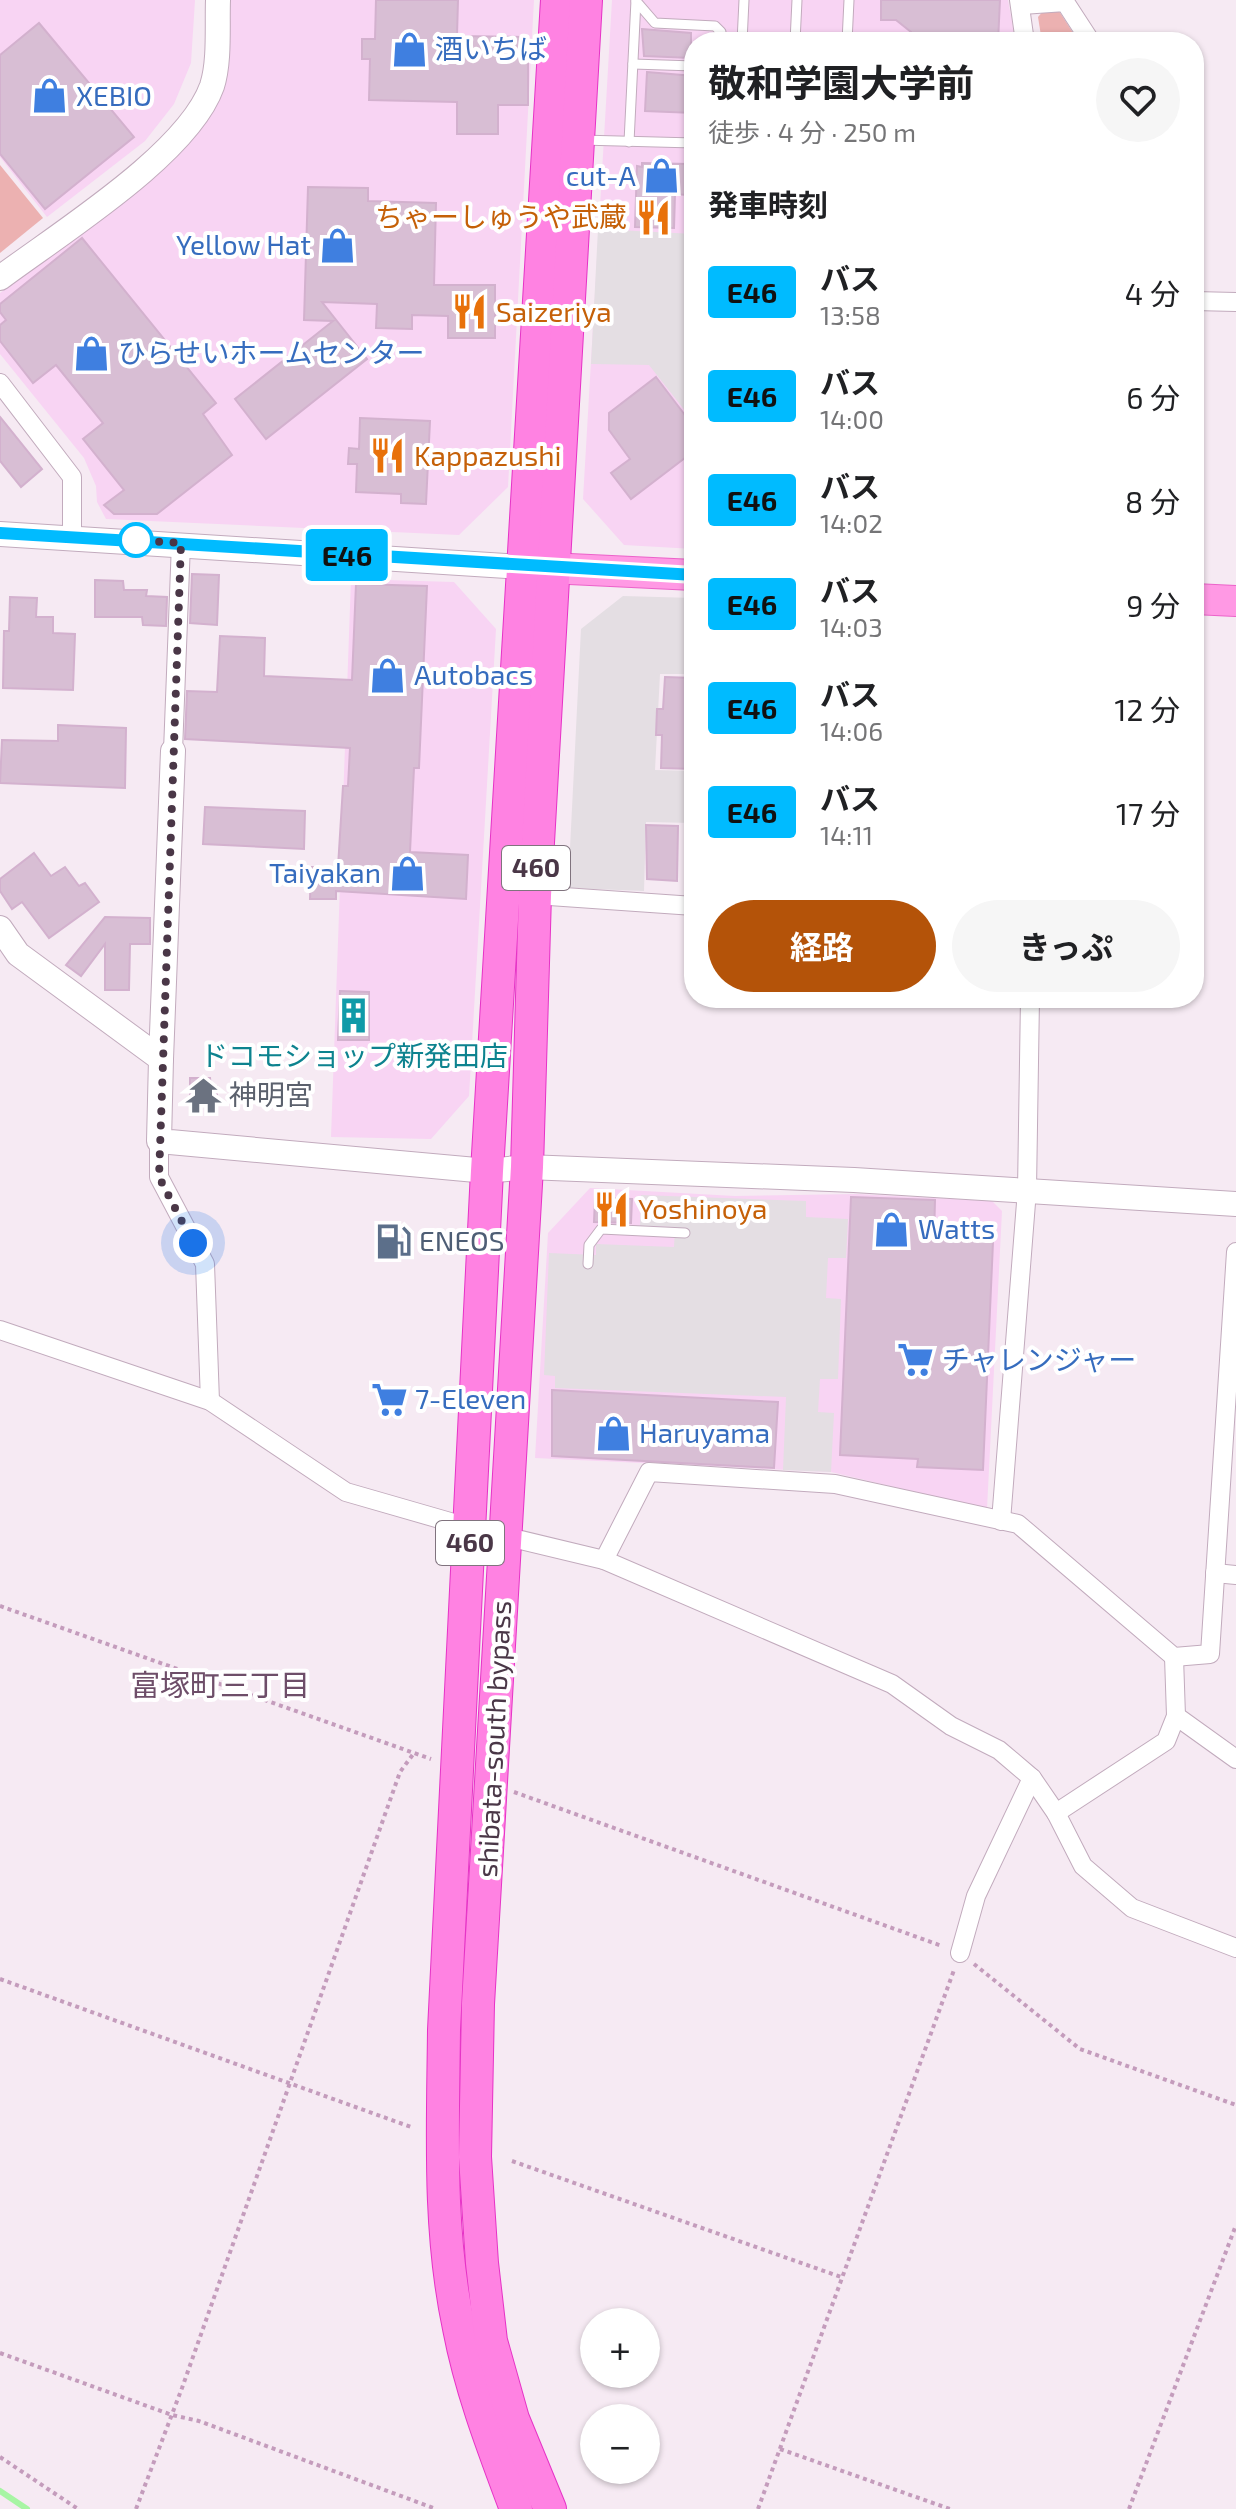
<!DOCTYPE html>
<html lang="ja">
<head>
<meta charset="utf-8">
<style>
	:root { --surface:#fff; --page:#f6f6f6; --text:#202124; --muted:#757577; --accent:#b45309 }
	body { margin:0; font-family:"Exo 2","Noto Sans JP",sans-serif; background:var(--page); color:var(--text); height:100vh; display:flex; flex-direction:column; font-size:30px; white-space:nowrap }
	* { box-sizing:border-box; margin:0 }
	p { font-size:26px; color:var(--muted) }
	.icon { flex:none; width:44px; height:44px; fill:none; stroke:currentColor; stroke-width:2; stroke-linecap:round; stroke-linejoin:round }
	.map { position:relative; flex:1; overflow:hidden }
	.drawer { position:absolute; left:684px; top:32px; width:520px; height:976px; display:flex; flex-direction:column; background:var(--surface); border-radius:32px; box-shadow:0 2px 6px #0004 }
	.drawer>* { flex:none }
	.badge { padding:0 16px; border-radius:6px; font-size:28px; line-height:52px }
	.tools { position:absolute; left:580px; top:2308px; display:grid; gap:16px }
	.tools a { display:grid; place-items:center; width:80px; height:80px; border-radius:50%; background:var(--surface); box-shadow:0 2px 6px #0004; font-size:40px }
	.you { position:absolute; width:40px; height:40px; margin:-20px; border:6px solid #fff; border-radius:50%; background:#1a73e8; box-shadow:0 0 0 12px #1a73e833 }
	.map>.badge { position:absolute; translate:-50% -50%; box-shadow:0 0 0 4px #fff }
	h2 { padding:0 24px; font-size:30px; line-height:72px }
	.round { display:grid; place-items:center; flex:none; width:84px; height:84px; border-radius:42px; background:var(--page) }
	.summary { display:flex; align-items:center; justify-content:space-between; height:136px; padding:0 24px }
	h1 { font-size:38px; font-weight:700; line-height:60px }
	.action { display:flex; gap:16px; margin-top:auto; padding:16px 24px }
	.action a { flex:1; height:92px; border-radius:48px; background:var(--accent); color:#fff; font-size:32px; font-weight:700; line-height:92px; text-align:center }
	.action a+a { background:var(--page); color:var(--text) }
	ul { padding:0; list-style:none }
	li { display:flex; align-items:center; gap:24px; height:104px; padding:0 24px }
	li div { flex:1 }
	li b { display:block; font-size:30px }
	li em { font-style:normal }
	li .badge { min-width:88px; font-weight:700; text-align:center }
	.map>svg:first-child { display:block }
</style>
</head>
<body>
<div class="map">
<svg width="1236" height="2509" viewBox="0 0 1236 2509">
	<rect width="100%" height="100%" fill="#f6eaf3"/>
	<g fill="#f8d4f3">
		<path d="M0 0H195L191 63 174 104 145 141 47 217 0 157Z"/>
		<path d="M225 0H534L508 487 459 535 106 519 97 502 96 486 84 458 0 354V293L174 158 204 120Z"/>
		<path d="M612 0H1008L1012 22 1015 42H694V549L624 545 583 499Z"/>
		<path d="M351 579 454 582 496 629 469 1096 431 1139 331 1137Z"/>
		<path d="M590 1188 735 1196 857 1194 992 1201 1002 1211 987 1509 831 1472 535 1458 548 1233Z"/>
	</g>
	<g fill="#ecb1b1">
		<path d="M1045 9 1059 11 1079 42H1042L1038 17Z"/>
		<path d="M0 165 43 218 0 253Z"/>
	</g>
	<g fill="#e4dee3">
		<path d="M598 229 694 234V422L649 365 591 364Z"/>
		<path d="M623 596 694 598V674H660L655 770 694 771 692 823 646 822 644 891 568 888 581 629Z"/>
		<path d="M641 1195 806 1201V1217L848 1219 846 1258H828L826 1298 841 1299 838 1379H820L818 1412 834 1413 831 1472 783 1470 786 1397 555 1388V1376L544 1375 549 1253 596 1255V1244L674 1247 675 1227 640 1226Z"/>
	</g>
	<g fill="none" stroke-linecap="round" stroke-linejoin="round">
		<path stroke="#a7f5a4" stroke-width="6" d="M0 2491 27 2509"/>
	</g>
	<g fill="#d8bed4" stroke="#d3b1ce" stroke-width="2">
		<path d="M376 0H458L457 36 528 37V105H498V134H457V102L369 100 370 59H362V39H375Z"/>
		<path d="M881 0H1000L998 42H910L911 32 896 20H881Z"/>
		<path d="M39 23 134 137 45 209 0 154V55Z"/>
		<path d="M642 29 691 33V58L644 56Z"/>
		<path d="M647 72 694 76V113L645 111Z"/>
		<path d="M642 163 688 164 687 195 675 194 674 228 635 227 637 166 642 167Z"/>
		<path d="M308 187 368 188V201L436 203 434 285H495V338H448V316L412 315V329L376 328 377 304 322 302 367 359 266 439 235 399 333 321 304 320Z"/>
		<path d="M82 238 216 403 203 414 232 455 157 514H114L104 505 124 490 83 439 103 423 56 365 33 383 0 341V325L6 320 0 312V304Z"/>
		<path d="M656 377 694 427V451L631 499 611 473 630 459 609 430V413Z"/>
		<path d="M0 417 42 469 21 487 0 461Z"/>
		<path d="M360 418 430 421 426 504 401 503V494L356 492 357 464H348L349 448 359 449Z"/>
		<path d="M192 574 219 575 217 625 190 623Z"/>
		<path d="M95 580 123 581 124 590H147L146 596 167 597 166 626 143 625 142 617H95Z"/>
		<path d="M356 584 427 586 419 768H414L410 852 468 855 466 899 336 891V899H310L311 867H338L343 786H348L350 748 185 739 187 691 217 692 220 636 265 638 264 676 352 680Z"/>
		<path d="M10 597 37 598 36 617H53V633L75 634 73 690 3 688 4 631H9Z"/>
		<path d="M665 677 694 678V769L661 768 662 735H656L657 709H663Z"/>
		<path d="M58 725 126 728 125 788 0 783 2 740 58 741Z"/>
		<path d="M205 807 305 811 304 849 203 844Z"/>
		<path d="M646 825 678 826 677 881 647 879Z"/>
		<path d="M34 853 51 876 65 867 79 886 85 883 99 902 49 938 22 902 12 909 0 891V879Z"/>
		<path d="M105 917 150 918V944H130L129 990H105V944L81 976 66 965Z"/>
		<path d="M340 991 369 992V1040H338Z"/>
		<path d="M190 1078H210L211 1086H217V1106L190 1105Z"/>
		<path d="M851 1197 935 1200 934 1239 993 1242 983 1470 917 1467 918 1459 840 1455Z"/>
		<path d="M595 1198 632 1199 631 1223 594 1222Z"/>
		<path d="M552 1390 778 1402 774 1468 552 1456Z"/>
	</g>
	<g fill="none" stroke-linecap="round" stroke-linejoin="round">
		<defs>
			<g id="service">
				<path d="M636 1 655 23 715 26 721 32V42"/>
				<path d="M742 42 744 0"/>
				<path d="M795 42 797 0"/>
				<path d="M847 42 849 0"/>
				<path d="M633 64 694 66"/>
				<path d="M581 140 694 143"/>
				<path d="M629 142 636 0"/>
				<path d="M588 1264 589 1245 601 1229 685 1233"/>
			</g>
			<g id="minor">
				<path d="M1019 0 1025 42"/>
				<path d="M1022 5 1065 2 1091 42"/>
				<path d="M1194 301 1236 302"/>
				<path d="M0 383 72 477V537"/>
				<path d="M173 751 181 543"/>
				<path d="M535 895 694 906"/>
				<path d="M159 1141V1177L205 1264 210 1401"/>
				<path d="M0 1330 210 1401 346 1492 471 1528 604 1560 892 1684 951 1726 999 1750 1032 1778 1056 1813 1083 1866 1132 1908 1236 1948"/>
				<path d="M1001 1521 1027 1190 1030 998"/>
				<path d="M604 1560 649 1472 835 1484 1018 1524 1174 1657 1210 1654 1236 1252"/>
				<path d="M1215 1573 1236 1575"/>
				<path d="M1176 1716 1236 1759"/>
				<path d="M1056 1813 1166 1741 1176 1716 1174 1657"/>
				<path d="M960 1953 976 1896 1032 1778"/>
			</g>
			<g id="tertiary">
				<path d="M0 278C60 233 188 154 212 86 220 61 217 26 218 0"/>
				<path d="M0 534 522 567"/>
				<path d="M0 928 18 954 161 1059 159 1141 487 1171 527 1167 854 1180 1236 1204"/>
				<path d="M161 1059 173 751"/>
			</g>
			<g id="primary">
				<path d="M528 567 694 575"/>
				<path d="M1194 599 1236 601"/>
			</g>
			<g id="trunk">
				<path d="M516 2509C494 2450 471 2391 459 2328 438 2230 443 2129 444 2030L487 1171 557 0"/>
				<path d="M550 2509 513 2419 491 2341 482 2263 475 2157 478 2004 527 1167 535 895 586 0"/>
			</g>
		</defs>
		<use href="#service" stroke="#c2abbd" stroke-width="11"/>
		<use href="#minor" stroke="#c2abbd" stroke-width="20"/>
		<use href="#tertiary" stroke="#c2abbd" stroke-width="26"/>
		<use href="#primary" stroke="#eb63c9" stroke-width="32"/>
		<use href="#trunk" stroke="#e633c6" stroke-width="34"/>
		<g stroke="#c49cbc" stroke-width="4" stroke-dasharray="4 4" stroke-linecap="butt">
			<path d="M0 1606 431 1759"/>
			<path d="M514 1792 942 1946"/>
			<path d="M974 1964 1080 2049 1236 2105"/>
			<path d="M0 1979 411 2127"/>
			<path d="M512 2161 841 2277"/>
			<path d="M0 2353 172 2415 199 2421 436 2509"/>
			<path d="M780 2449 950 2509"/>
			<path d="M0 2457 78 2509"/>
			<path d="M136 2509 182 2388 400 1772 414 1753"/>
			<path d="M758 2509 954 1970"/>
			<path d="M1129 2509 1236 2225"/>
		</g>
		<use href="#service" stroke="#fff" stroke-width="9"/>
		<use href="#minor" stroke="#fff" stroke-width="18"/>
		<use href="#tertiary" stroke="#fff" stroke-width="24"/>
		<use href="#primary" stroke="#ff99e4" stroke-width="30"/>
		<use href="#trunk" stroke="#ff82e2" stroke-width="32"/>
	</g>
	<g fill="none" stroke-linecap="round" stroke-linejoin="round">
		<defs>
			<path id="line" d="M0 533 694 575"/>
		</defs>
		<use href="#line" stroke="#fff" stroke-width="18"/>
		<use href="#line" stroke="#0bf" stroke-width="12"/>
		<path stroke="#4a3747" stroke-width="8" stroke-dasharray="0 14.4" d="M136 540H126L181 543 159 1177 193 1243"/>
	</g>
	<defs>
		<symbol id="shop-bare" viewBox="-9 -9 18 18"><path d="M-5-2.5h2.3a2.7 3.5 0 0 1 5.4 0H5L5.5 6h-11ZM-1.5-2.5h3a1.5 2.3 0 0 0-3 0Z" fill="#3f7fe0" stroke="#fff" stroke-width="2.5" paint-order="stroke"/></symbol>
		<symbol id="restaurant-bare" viewBox="-9 -9 18 18"><path d="M-5-6h1v4h1v-4h1v4h1v-4h1v5L-1.5 .5V6h-2V.5L-5-1ZM5-6V6H3V1.5H1.5Q1.5-4 5-6Z" fill="#e8710a" stroke="#fff" stroke-width="2.5" paint-order="stroke"/></symbol>
		<symbol id="building-bare" viewBox="-9 -9 18 18"><path d="M-4-6H4V6H1V3H-1V6H-4ZM-2.5-4.3h1.7v1.8h-1.7ZM.8-4.3h1.7v1.8H.8ZM-2.5-1h1.7V.8h-1.7ZM.8-1h1.7V.8H.8Z" fill="#0f9aa8" stroke="#fff" stroke-width="2.5" paint-order="stroke"/></symbol>
		<symbol id="temple-bare" viewBox="-9 -9 18 18"><path d="M0-6L5-2H3V0L6.5 2.5H4V6H1.5V3h-3V6H-4V2.5H-6.5L-3 0V-2H-5Z" fill="#6b7280" stroke="#fff" stroke-width="2.5" paint-order="stroke"/></symbol>
		<symbol id="fuel-bare" viewBox="-9 -9 18 18"><path d="M-5.5-6h7V0h2V4h1.3V-2.5L3-4.5l.8-.8L6-3V5H2.5V1h-1V6h-7ZM-4.2-4.7v3.2H.2V-4.7Z" fill="#5c6f8a" stroke="#fff" stroke-width="2.5" paint-order="stroke"/></symbol>
		<symbol id="supermarket-bare" viewBox="-9 -9 18 18"><path d="M-6-5.5h2.5l.6 2H6L4.5 2H-2.5L-4.4-4H-6ZM-1.5 3.2a1.3 1.3 0 1 0 .1 0ZM3 3.2a1.3 1.3 0 1 0 .1 0Z" fill="#3f7fe0" stroke="#fff" stroke-width="2.5" paint-order="stroke"/></symbol>
	</defs>
	<g fill-rule="evenodd">
		<use href="#shop-bare" x="384" y="24" width="51" height="51"/>
		<use href="#shop-bare" x="24" y="70" width="51" height="51"/>
		<use href="#shop-bare" x="636" y="150" width="51" height="51"/>
		<use href="#restaurant-bare" x="628" y="192" width="51" height="51"/>
		<use href="#shop-bare" x="312" y="220" width="51" height="51"/>
		<use href="#restaurant-bare" x="444" y="286" width="51" height="51"/>
		<use href="#shop-bare" x="66" y="328" width="51" height="51"/>
		<use href="#restaurant-bare" x="362" y="430" width="51" height="51"/>
		<use href="#shop-bare" x="362" y="650" width="51" height="51"/>
		<use href="#shop-bare" x="382" y="848" width="51" height="51"/>
		<use href="#building-bare" x="328" y="990" width="51" height="51"/>
		<use href="#temple-bare" x="178" y="1070" width="51" height="51"/>
		<use href="#restaurant-bare" x="586" y="1184" width="51" height="51"/>
		<use href="#shop-bare" x="866" y="1204" width="51" height="51"/>
		<use href="#fuel-bare" x="368" y="1216" width="51" height="51"/>
		<use href="#supermarket-bare" x="890" y="1334" width="51" height="51"/>
		<use href="#supermarket-bare" x="364" y="1374" width="51" height="51"/>
		<use href="#shop-bare" x="588" y="1408" width="51" height="51"/>
	</g>
	<circle fill="#fff" stroke="#0bf" stroke-width="4" cx="136" cy="540" r="16"/>
	<g text-anchor="middle" stroke-width="8" stroke-linejoin="round" paint-order="stroke">
		<g fill="#fff" stroke="#80737e" stroke-width="2">
			<rect x="502" y="846" width="68" height="44" rx="6"/>
			<rect x="436" y="1521" width="68" height="44" rx="6"/>
		</g>
		<g font-size="26" font-weight="bold" fill="#4a3747">
			<text x="536" y="877">460</text>
			<text x="470" y="1552">460</text>
		</g>
		<g font-size="28" fill="#366cbe" stroke="#fff" text-anchor="start">
			<text x="435" y="59">酒いちば</text>
			<text x="76" y="106">XEBIO</text>
			<text x="636" y="186" text-anchor="end">cut-A</text>
			<text x="311" y="255" text-anchor="end">Yellow Hat</text>
			<text x="118" y="363">ひらせいホームセンター</text>
			<text x="414" y="685">Autobacs</text>
			<text x="381" y="883" text-anchor="end">Taiyakan</text>
			<text x="918" y="1239">Watts</text>
			<text x="942" y="1370">チャレンジャー</text>
			<text x="415" y="1409">7-Eleven</text>
			<text x="639" y="1443">Haruyama</text>
		</g>
		<g font-size="28" fill="#c56008" stroke="#fff" text-anchor="start">
			<text x="627" y="227" text-anchor="end">ちゃーしゅうや武蔵</text>
			<text x="496" y="322">Saizeriya</text>
			<text x="414" y="466">Kappazushi</text>
			<text x="638" y="1219">Yoshinoya</text>
		</g>
		<g font-size="28" fill="#0d838f" stroke="#fff">
			<text x="354" y="1066">ドコモショップ新発田店</text>
		</g>
		<g font-size="28" fill="#5b616d" stroke="#fff" text-anchor="start">
			<text x="229" y="1105">神明宮</text>
		</g>
		<g font-size="28" fill="#4e5e75" stroke="#fff" text-anchor="start">
			<text x="419" y="1251">ENEOS</text>
		</g>
		<g font-size="28" fill="#4a3747" stroke="#fff">
			<text transform="translate(494 1739) rotate(-87)" y="10">shibata-south bypass</text>
		</g>
		<g font-size="30" fill="#6e4e69" stroke="#fff">
			<text x="220" y="1696">富塚町三丁目</text>
		</g>
	</g>
</svg>
<div class="tools">
<a>+</a>
<a>−</a>
</div>
<div class="you" style="left:193px;top:1243px"></div>
<b class="badge" style="left:347px;top:555px;background:#0bf;color:#111">E46</b>
<section class="drawer">
<div class="summary"><div><h1>敬和学園大学前</h1><p>徒歩 · 4 分 · 250 m</p></div><a class="round"><svg class="icon" aria-label="heart" viewBox="0 0 24 24"><path d="M12 20l-8-8c-3-5 5-10 8-4 3-6 11-1 8 4z"/></svg></a></div>
<h2>発車時刻</h2>
<ul>
<li><span class="badge" style="background:#0bf;color:#111">E46</span><div><b>バス</b><p>13:58</p></div><em>4 分</em></li>
<li><span class="badge" style="background:#0bf;color:#111">E46</span><div><b>バス</b><p>14:00</p></div><em>6 分</em></li>
<li><span class="badge" style="background:#0bf;color:#111">E46</span><div><b>バス</b><p>14:02</p></div><em>8 分</em></li>
<li><span class="badge" style="background:#0bf;color:#111">E46</span><div><b>バス</b><p>14:03</p></div><em>9 分</em></li>
<li><span class="badge" style="background:#0bf;color:#111">E46</span><div><b>バス</b><p>14:06</p></div><em>12 分</em></li>
<li><span class="badge" style="background:#0bf;color:#111">E46</span><div><b>バス</b><p>14:11</p></div><em>17 分</em></li>
</ul>
<div class="action"><a>経路</a><a>きっぷ</a></div>
</section>
</div>
</body>
</html>
